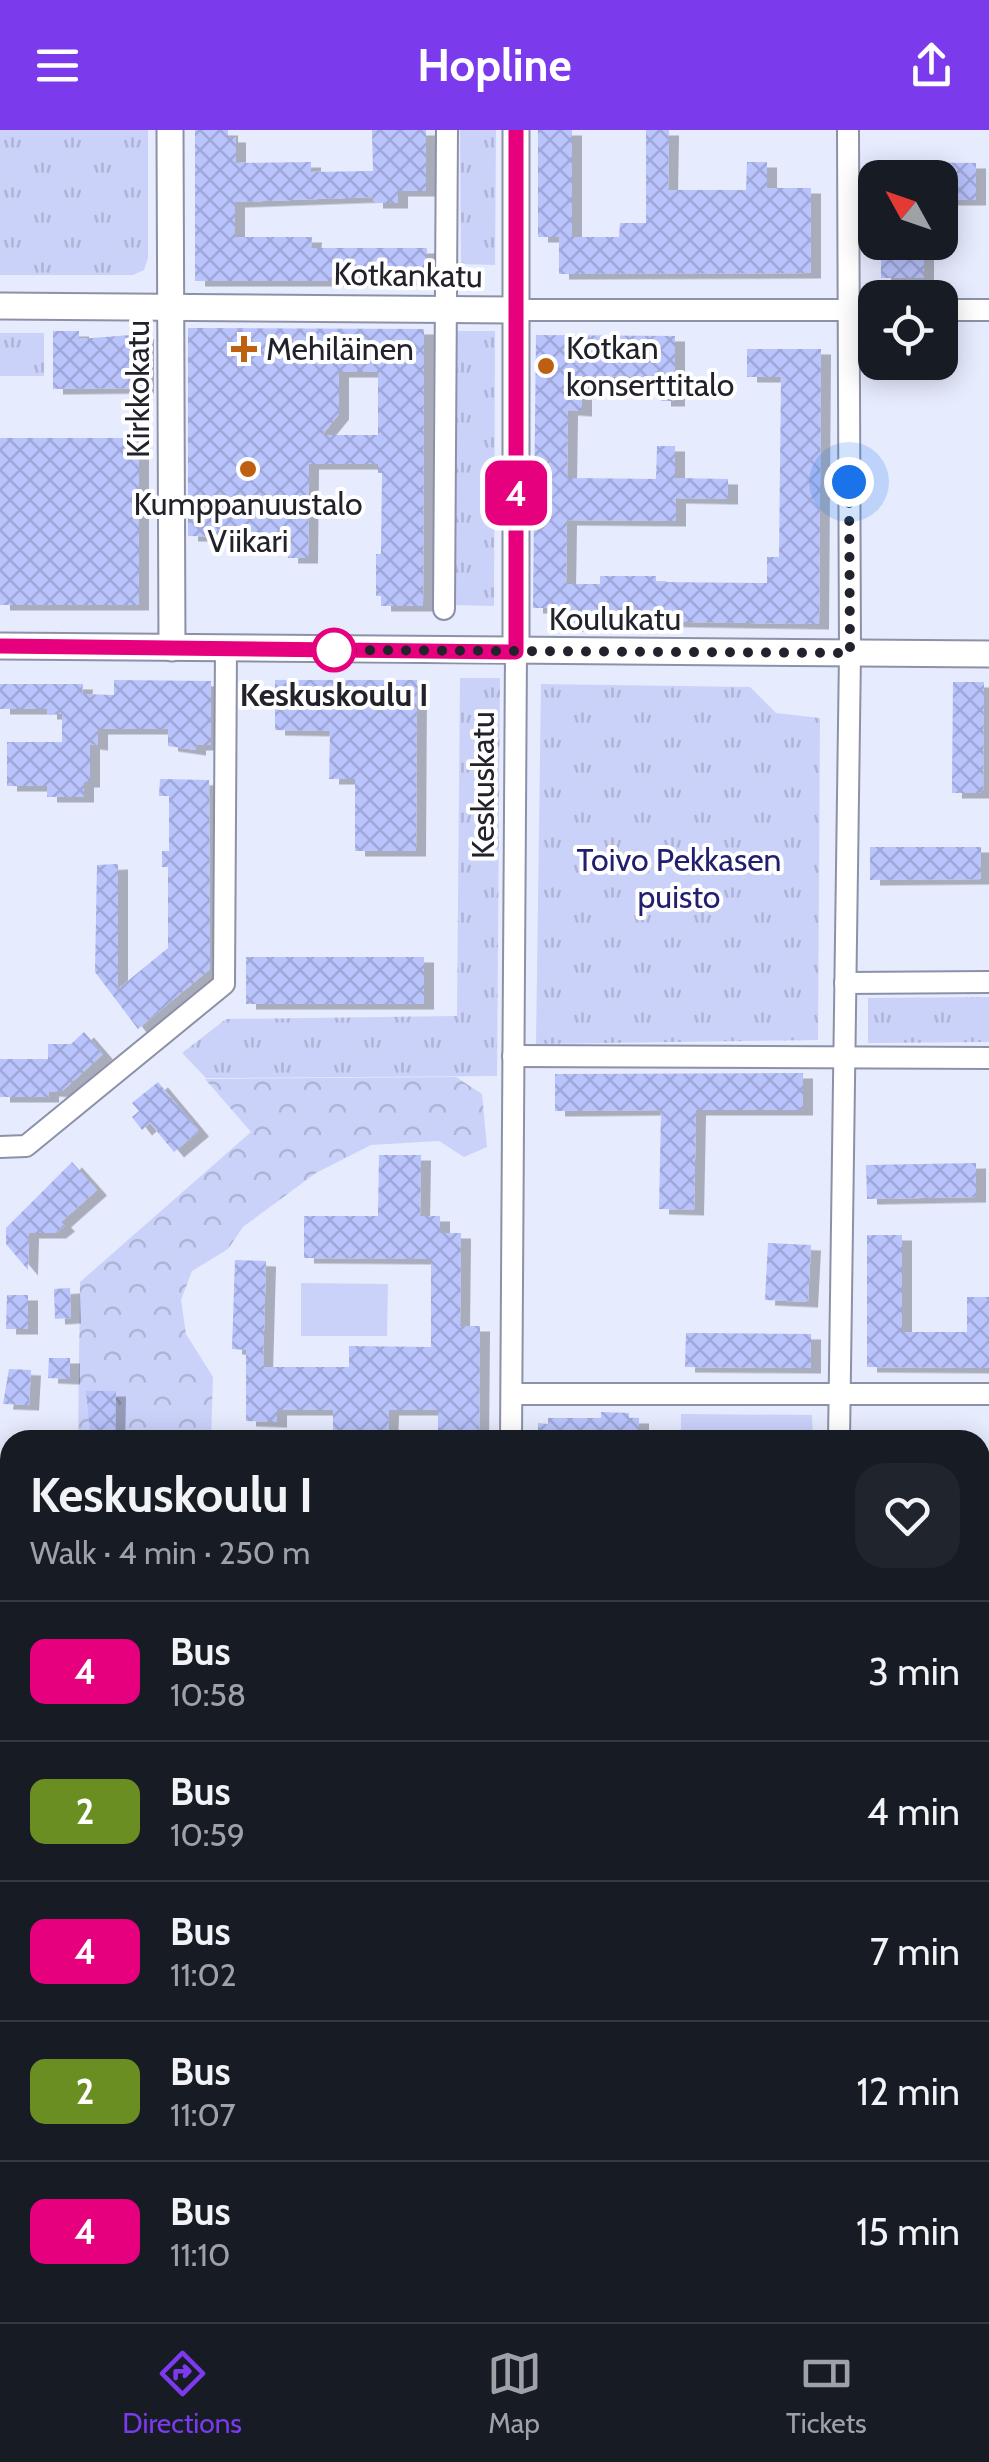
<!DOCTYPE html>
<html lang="en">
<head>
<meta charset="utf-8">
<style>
	:root { --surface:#171b24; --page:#20242c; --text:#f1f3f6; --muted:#9ea1a6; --line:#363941; --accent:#7c3aed }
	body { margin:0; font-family:Cabin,sans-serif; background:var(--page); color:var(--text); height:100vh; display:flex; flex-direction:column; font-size:38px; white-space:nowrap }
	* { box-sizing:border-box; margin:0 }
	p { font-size:32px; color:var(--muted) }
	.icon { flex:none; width:55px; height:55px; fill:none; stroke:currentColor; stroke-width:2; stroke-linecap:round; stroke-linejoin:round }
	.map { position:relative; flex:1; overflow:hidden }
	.side { position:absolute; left:0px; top:1300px; width:990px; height:892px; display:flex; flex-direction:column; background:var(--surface); border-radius:30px 30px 0 0; box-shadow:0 5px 25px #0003 }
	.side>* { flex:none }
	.badge { padding:0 20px; border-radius:15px; font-size:35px; line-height:65px }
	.needle { width:65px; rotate:310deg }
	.controls { position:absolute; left:858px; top:30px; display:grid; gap:20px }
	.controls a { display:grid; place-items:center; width:100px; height:100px; border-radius:20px; background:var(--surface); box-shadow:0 5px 25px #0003; font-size:50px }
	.you { position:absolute; width:50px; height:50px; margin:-25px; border:8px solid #fff; border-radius:50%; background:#1a73e8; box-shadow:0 0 0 15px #1a73e833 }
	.map>.badge { position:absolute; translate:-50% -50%; box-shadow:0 0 0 5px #fff }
	.round { display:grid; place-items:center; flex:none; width:105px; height:105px; border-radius:30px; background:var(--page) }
	.head { display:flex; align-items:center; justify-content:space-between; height:170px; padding:0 30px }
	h1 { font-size:48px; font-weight:700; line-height:75px }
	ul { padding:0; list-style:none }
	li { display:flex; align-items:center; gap:30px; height:140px; padding:0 30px; border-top:2px solid var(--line) }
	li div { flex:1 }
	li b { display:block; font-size:38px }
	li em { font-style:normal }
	li .badge { min-width:110px; font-weight:700; text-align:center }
	header { display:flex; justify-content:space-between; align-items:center; height:130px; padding:0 30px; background:var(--accent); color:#fff; font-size:45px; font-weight:700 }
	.tab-bar { display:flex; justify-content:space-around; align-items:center; height:140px; border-top:2px solid var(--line); background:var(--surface); font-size:28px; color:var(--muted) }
	.tab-bar a { display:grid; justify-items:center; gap:5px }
	.tab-bar .selected { color:var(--accent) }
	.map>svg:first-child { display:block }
</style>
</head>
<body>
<header><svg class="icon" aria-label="menu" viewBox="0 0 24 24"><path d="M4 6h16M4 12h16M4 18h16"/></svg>Hopline<svg class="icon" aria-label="share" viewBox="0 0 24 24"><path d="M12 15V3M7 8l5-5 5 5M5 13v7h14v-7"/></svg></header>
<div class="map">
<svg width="989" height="2192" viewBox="0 0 989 2192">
	<defs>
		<pattern id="forest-crowns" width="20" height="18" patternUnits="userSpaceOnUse" patternTransform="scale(2.5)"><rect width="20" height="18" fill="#cbd2fa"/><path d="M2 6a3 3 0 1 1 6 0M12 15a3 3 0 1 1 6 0" fill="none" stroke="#aeb4d6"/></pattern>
		<pattern id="park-tufts" width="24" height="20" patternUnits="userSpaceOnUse" patternTransform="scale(2.5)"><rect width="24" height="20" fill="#cbd2fa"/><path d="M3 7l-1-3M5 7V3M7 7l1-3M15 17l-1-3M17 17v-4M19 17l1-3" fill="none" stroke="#aeb4d6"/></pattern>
		<pattern id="building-cross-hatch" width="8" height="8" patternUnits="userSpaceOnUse" patternTransform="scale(2.5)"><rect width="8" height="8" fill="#b9c3fc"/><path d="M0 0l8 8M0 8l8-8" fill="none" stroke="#9fa7d8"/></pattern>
		<filter id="shadow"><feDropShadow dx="10" dy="5.5" stdDeviation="0" flood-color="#0004"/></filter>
	</defs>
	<rect width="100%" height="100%" fill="#e6ebfe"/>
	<g fill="#cbd2fa">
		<path d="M301 1153 388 1154 387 1206H301Z"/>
		<path d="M681 1284 812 1285 813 1310H681Z"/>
		<path d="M980 1509H989V1675L980 1674Z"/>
	</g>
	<g fill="url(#forest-crowns)">
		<path d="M456 947 482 964 487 1017 464 1027 439 1011 371 1015 316 1043 243 1097 228 1119 192 1141 181 1170 186 1204 213 1247 211 1310H78L80 1152 251 1002 205 949Z"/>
		<path d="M10 2104V2180L0 2168V2107Z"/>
		<path d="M388 2182 405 2192H20L12 2183Z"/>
		<path d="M431 2183H826L822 2192H451Z"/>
		<path d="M847 2183H932V2192H843Z"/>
	</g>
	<g fill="url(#park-tufts)">
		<path d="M0 0H148V128L144 140 133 145H0Z"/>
		<path d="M460 0H496L495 135 461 134Z"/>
		<path d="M453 201H495L494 476 453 475Z"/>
		<rect x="0" y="203" width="44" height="43"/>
		<path d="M460 548H500L497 946 206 948 182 923 226 889 457 886Z"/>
		<path d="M541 554 750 557 776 583 820 588 818 910 536 914Z"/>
		<path d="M989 867V912L868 913V868Z"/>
		<path d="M0 1661 10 1662V1815L0 1802Z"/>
	</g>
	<g fill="url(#building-cross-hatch)" fill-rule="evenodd" filter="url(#shadow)">
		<path d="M195 0H228V7H236V33L311 32V42L373 41 372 0H426V61H398V73H373V67L235 72V107H312L311 118H427V151H195Z"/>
		<path d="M538 0H572V107H619L620 93H646V0H669L668 60H746L747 32H767V58H811V143L559 144V107H538Z"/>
		<path d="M887 32 976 33V70H940V48H887Z"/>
		<rect x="881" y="112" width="43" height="36"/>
		<path d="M188 198 424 199 423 476H381V466H376V424H381L382 343H378V334H309L308 428H288L289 407 188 406ZM339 242H378V305H322L339 284Z"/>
		<path d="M53 201H79V209L144 204V258L53 259Z"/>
		<path d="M536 205 675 206V271H661V247L582 246V281L568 280 567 348 656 349 657 316H675V348L728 349V369L676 368V391L567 390 566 454H600V446H656V452L767 453V427H779L781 247H747V219H821L819 494 628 491V497L572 496V485L563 484 564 478H533Z"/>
		<rect x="0" y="308" width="139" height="167"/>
		<path d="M114 550 211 551V615H196V620L168 616V599H98V615L90 614V652H84V667H47V656H7V612H62V584H47V579H0V554H83L82 564 114 565Z"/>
		<path d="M275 550H417L416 721H355V649H329L330 601 275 600Z"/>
		<path d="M953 552H984L983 663H952Z"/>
		<path d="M160 649 209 650 210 839 138 899 95 842 97 735 118 734V859L168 818V737H162V721H169V666H159Z"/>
		<path d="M870 717H981V749L870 750Z"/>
		<rect x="246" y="827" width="178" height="47"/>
		<path d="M84 902 103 924 61 962 49 961V967H0V929H48V914H71Z"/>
		<path d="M803 943V980H696L694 1080 659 1079 661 980 555 981V944Z"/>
		<path d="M158 952 199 1001 174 1022 150 993 142 1000 132 987 139 981 132 973Z"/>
		<path d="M379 1025H421L420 1086H440V1103H461L460 1196H480L479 1310H438V1280H389L388 1310 333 1309V1280H277V1292L246 1291V1220L232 1219 235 1130 266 1131 263 1237H349V1216L431 1217V1129L304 1128V1086H378Z"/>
		<path d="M72 1032 97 1060 61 1092 65 1096 56 1103H29L28 1140 6 1114V1098Z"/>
		<path d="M976 1033V1067L867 1069 866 1035Z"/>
		<path d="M867 1105H902V1202H967V1167H989V1238L867 1237Z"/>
		<path d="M768 1113 811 1115 808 1172 765 1170Z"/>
		<path d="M70 1158 71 1188 55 1189 54 1159Z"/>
		<path d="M7 1165H28V1199H6Z"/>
		<path d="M686 1203 811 1204V1238L685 1237Z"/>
		<path d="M49 1228H70V1249L48 1248Z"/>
		<path d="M9 1239 31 1240 29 1275 3 1274Z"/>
		<path d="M86 1261H116L115 1310H91Z"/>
		<path d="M601 1282 629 1283V1288H639V1310H538V1293L548 1294V1288H601Z"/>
	</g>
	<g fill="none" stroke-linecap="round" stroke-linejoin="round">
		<defs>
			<g id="minor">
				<path d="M516 180H875"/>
				<path d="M940 180H989"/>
				<path d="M444 479 447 0"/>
				<path d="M845 853 989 852"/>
				<path d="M513 926 989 928"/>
				<path d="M0 1017 26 1016 224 854 226 518"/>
				<path d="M512 1264H989"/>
				<path d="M511 1310 516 522"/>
				<path d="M839 1310 850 523 848 0"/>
				<path d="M0 1381H10"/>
				<path d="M980 2122 989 2132"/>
			</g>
			<g id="major">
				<path d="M170 0 172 518"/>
				<path d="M516 0V522"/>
				<path d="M0 176 516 180"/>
				<path d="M0 516 989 524"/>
				<path d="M0 1953 10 1950"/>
				<path d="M980 2071 989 2069"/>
			</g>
		</defs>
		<use href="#minor" stroke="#8d91a8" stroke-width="24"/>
		<use href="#major" stroke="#8d91a8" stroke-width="29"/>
		<use href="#minor" stroke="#fff" stroke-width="20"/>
		<use href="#major" stroke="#fff" stroke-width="25"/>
	</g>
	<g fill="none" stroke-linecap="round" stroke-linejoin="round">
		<defs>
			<path id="line" d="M0 516 516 522V0"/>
		</defs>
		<use href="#line" stroke="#fff" stroke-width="22"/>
		<use href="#line" stroke="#e6007e" stroke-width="15"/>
		<path stroke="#21222b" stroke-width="10" stroke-dasharray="0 18" d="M334 520 850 523 849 352"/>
	</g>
	<g fill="#bd6012" stroke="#fff" stroke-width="4">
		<path d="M239 204h10v10h10v10h-10v10h-10v-10h-10v-10h10z"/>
		<circle cx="546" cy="236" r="10"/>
		<circle cx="248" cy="339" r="10"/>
	</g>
	<circle fill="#fff" stroke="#e6007e" stroke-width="5" cx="334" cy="520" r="20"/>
	<g text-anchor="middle" stroke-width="8" stroke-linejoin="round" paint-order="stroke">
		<g font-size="32" fill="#21222b" stroke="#fff">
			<text transform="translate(408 145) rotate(1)" y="11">Kotkankatu</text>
			<text transform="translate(138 259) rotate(-90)" y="11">Kirkkokatu</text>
			<text x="615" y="500">Koulukatu</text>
			<text transform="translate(483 655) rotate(-90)" y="11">Keskuskatu</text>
		</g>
		<g font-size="32" fill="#21222b" stroke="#fff" text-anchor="start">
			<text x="566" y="229">Kotkan<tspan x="566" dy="37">konserttitalo</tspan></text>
			<text x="266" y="230">Mehiläinen</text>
			<text x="248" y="385" text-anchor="middle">Kumppanuustalo<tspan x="248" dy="37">Viikari</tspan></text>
		</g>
		<g font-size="32" font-weight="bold" fill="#21222b" stroke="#fff">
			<text x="334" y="576">Keskuskoulu I</text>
		</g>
		<g font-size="32" fill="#22206e" stroke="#fff">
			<text x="679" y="741">Toivo Pekkasen<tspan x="679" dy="37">puisto</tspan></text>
		</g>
	</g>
</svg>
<div class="controls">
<a><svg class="needle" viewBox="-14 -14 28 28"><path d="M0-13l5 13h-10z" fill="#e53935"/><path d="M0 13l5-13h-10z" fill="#9ea1a6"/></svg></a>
<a><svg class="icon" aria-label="locate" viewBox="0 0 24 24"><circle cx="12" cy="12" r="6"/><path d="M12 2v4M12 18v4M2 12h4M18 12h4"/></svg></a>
</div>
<div class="you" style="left:849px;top:352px"></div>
<b class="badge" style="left:516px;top:363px;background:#e6007e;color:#fff">4</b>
<section class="side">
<div class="head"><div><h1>Keskuskoulu I</h1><p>Walk · 4 min · 250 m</p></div><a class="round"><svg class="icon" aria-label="heart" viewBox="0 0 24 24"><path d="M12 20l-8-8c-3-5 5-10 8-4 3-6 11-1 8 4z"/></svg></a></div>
<ul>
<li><span class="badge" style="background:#e6007e;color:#fff">4</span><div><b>Bus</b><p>10:58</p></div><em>3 min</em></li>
<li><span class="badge" style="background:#6b8e23;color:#fff">2</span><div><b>Bus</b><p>10:59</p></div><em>4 min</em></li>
<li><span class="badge" style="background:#e6007e;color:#fff">4</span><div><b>Bus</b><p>11:02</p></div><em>7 min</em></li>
<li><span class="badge" style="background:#6b8e23;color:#fff">2</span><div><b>Bus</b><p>11:07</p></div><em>12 min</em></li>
<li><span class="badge" style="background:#e6007e;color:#fff">4</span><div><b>Bus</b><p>11:10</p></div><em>15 min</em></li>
</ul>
</section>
</div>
<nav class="tab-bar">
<a class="selected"><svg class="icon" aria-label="directions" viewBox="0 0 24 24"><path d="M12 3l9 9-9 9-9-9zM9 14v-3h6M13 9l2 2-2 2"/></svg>Directions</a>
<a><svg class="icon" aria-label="map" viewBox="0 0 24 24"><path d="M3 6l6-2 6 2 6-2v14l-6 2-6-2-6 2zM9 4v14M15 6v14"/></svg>Map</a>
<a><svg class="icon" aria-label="tickets" viewBox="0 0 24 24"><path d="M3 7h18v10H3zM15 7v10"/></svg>Tickets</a>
</nav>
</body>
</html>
